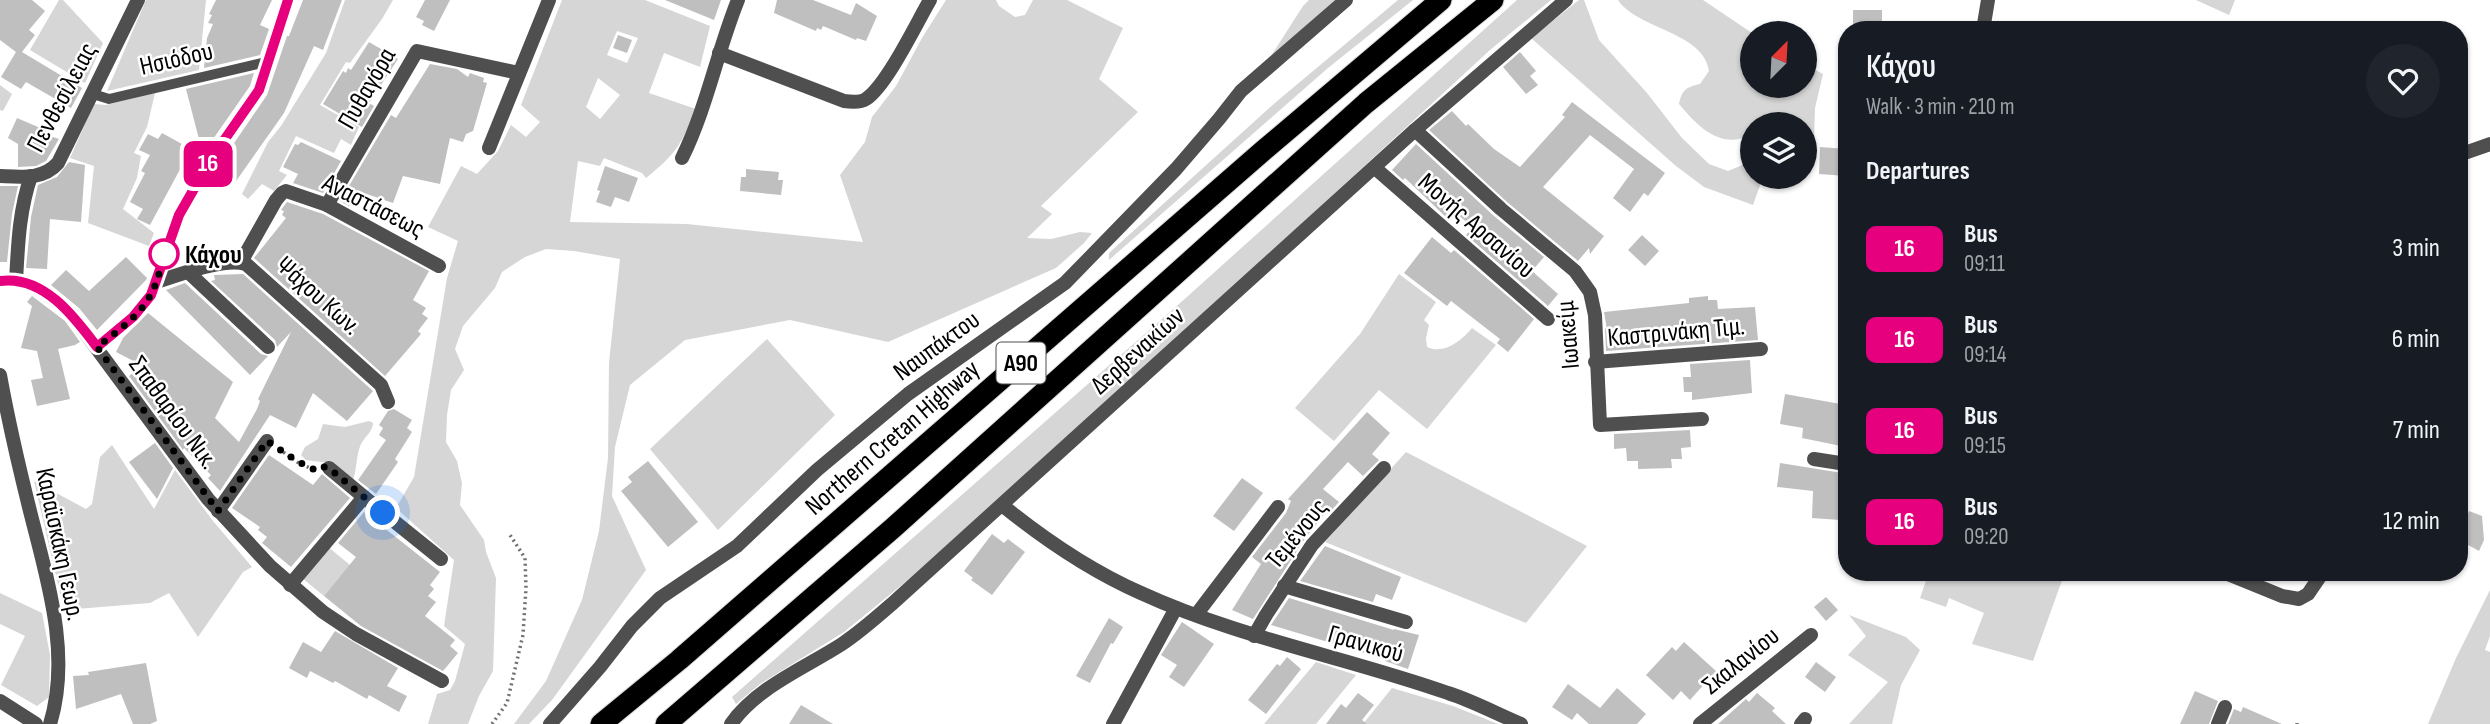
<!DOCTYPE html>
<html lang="en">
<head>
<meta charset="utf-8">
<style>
	:root { --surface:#171b24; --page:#20242c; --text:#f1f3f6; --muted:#9ea1a6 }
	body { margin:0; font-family:"Sofia Sans Condensed",sans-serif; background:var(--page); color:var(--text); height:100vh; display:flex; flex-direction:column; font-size:26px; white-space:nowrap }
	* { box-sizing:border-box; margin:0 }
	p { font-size:23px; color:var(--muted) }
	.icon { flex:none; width:38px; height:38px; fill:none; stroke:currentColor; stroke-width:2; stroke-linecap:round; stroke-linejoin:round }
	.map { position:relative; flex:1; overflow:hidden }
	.details { position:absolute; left:1838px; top:21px; width:630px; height:560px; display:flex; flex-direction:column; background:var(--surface); border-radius:28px; box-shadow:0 2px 5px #0004 }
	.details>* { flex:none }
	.badge { padding:0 14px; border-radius:10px; font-size:24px; line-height:46px }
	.needle { width:46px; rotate:24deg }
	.buttons { position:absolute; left:1740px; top:21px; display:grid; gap:14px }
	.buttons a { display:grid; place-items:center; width:77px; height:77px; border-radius:50%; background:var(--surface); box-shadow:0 2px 5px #0004; font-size:35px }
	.you { position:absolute; width:35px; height:35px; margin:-18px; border:5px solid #fff; border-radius:50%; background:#1a73e8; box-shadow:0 0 0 10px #1a73e833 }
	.map>.badge { position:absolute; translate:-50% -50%; box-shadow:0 0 0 4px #fff }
	h2 { padding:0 28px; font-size:26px; line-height:63px }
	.round { display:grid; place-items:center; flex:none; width:74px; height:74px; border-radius:37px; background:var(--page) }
	.head { display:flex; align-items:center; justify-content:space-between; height:119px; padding:0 28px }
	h1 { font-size:33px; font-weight:600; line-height:52px }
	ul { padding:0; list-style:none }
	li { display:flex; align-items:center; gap:21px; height:91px; padding:0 28px }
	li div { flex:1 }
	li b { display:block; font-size:26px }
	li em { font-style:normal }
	li .badge { min-width:77px; font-weight:700; text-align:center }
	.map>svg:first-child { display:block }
</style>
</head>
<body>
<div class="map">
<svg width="2490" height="724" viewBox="0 0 2490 724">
	<rect width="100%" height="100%" fill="#fff"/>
	<g fill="#d6d6d6" fill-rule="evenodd">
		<path d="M59 0H63L103 43 85 83 30 50Z"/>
		<path d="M146 0H206L199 70 107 91Z"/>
		<path d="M345 0H393L382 19 350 63 346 62 320 105 359 127 351 145 341 139 334 153 296 136 279 171 287 175 274 191 262 184 248 199 242 194 268 142 281 126 326 53Z"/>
		<path d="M562 0H645L710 26 700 67 664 53 649 93 696 109C681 145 676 154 646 178L642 173 604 158 600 166 578 161 570 222 687 224 863 242 840 175 865 142 872 117 896 86 922 38 946 0H996L999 6 1015 17 1025 15 1033 0H1067L1123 28 1099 79 1138 112 1041 206 1052 214 1027 238 1051 239 1080 232 1092 233 1084 243 1056 268 888 342 790 320 685 340 630 385 615 447 612 496 646 570 552 700 529 724H514L546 681 582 600 599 531 608 458 609 363 620 259 574 251 546 249 525 257 502 272 495 288 463 326 455 349 464 370 451 390 447 415 446 442 457 461 462 483 460 505 484 540 486 552 496 578 493 671 479 696 468 724H428L437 694 450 690 455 681 465 644 444 626 454 560 396 508 414 477 447 278 458 241 428 227 461 166 477 174 498 151 511 125 526 137 540 122 521 105ZM617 31 638 38 627 63 607 55ZM598 78 620 95 600 119 586 107Z"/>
		<path d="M1309 0H1336L1271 56 1303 6Z"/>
		<path d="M1398 0H1413L1328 68 1109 260V253L1276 102Z"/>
		<path d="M1517 0H1551L1490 50 1269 254 914 575 844 632 760 684 736 704 732 697 1188 296Z"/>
		<path d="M1579 0H1584L1599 40 1647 93 1682 138 1709 164 1728 171 1752 161V177H1763L1753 205 1704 187 1676 166 1531 38Z"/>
		<path d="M1618 0H1703L1752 33V86H1804V64L1823 74 1815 108 1814 141 1807 139 1804 145V124H1752V134C1722 151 1698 127 1679 104 1682 90 1686 87 1700 84L1709 71C1704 32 1637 29 1618 0Z"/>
		<path d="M2196 0H2235L2229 15Z"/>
		<path d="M0 85 12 94 3 111 0 110Z"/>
		<path d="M155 93 147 127 134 153 141 156 137 178 123 209 154 233 149 246 88 223 94 166 70 158 94 104 106 105Z"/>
		<path d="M1399 274 1436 302 1424 320 1429 325 1426 338 1427 347C1444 355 1461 341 1472 328L1496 345 1427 429 1379 390 1334 441 1295 408 1360 334Z"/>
		<path d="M767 339 835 415 718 530 650 449Z"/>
		<path d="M369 421 373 423C372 433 365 436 361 444 356 455 357 469 353 480L329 463 306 460 301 455 305 447 318 439 323 424 345 427Z"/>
		<path d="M112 445 154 509 175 470 213 521 252 567 243 572 198 637 169 593 150 603 64 610 34 481 86 509 92 504 100 457Z"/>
		<path d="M1406 452 1587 546 1526 623 1325 542Z"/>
		<path d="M327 546 350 565 324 596 302 578Z"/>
		<path d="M1929 572H2065L2033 661 1972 644 1984 613 1949 598 1946 607 1920 598Z"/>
		<path d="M2490 590V636L2485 650 2490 652V724H2428L2456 658Z"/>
		<path d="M0 593 42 613 50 655 49 697 37 706 1 685 25 636 0 624Z"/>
		<path d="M1849 615 1906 637 1920 650 1901 685 1892 724H1849L1888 682 1848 655 1866 636Z"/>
		<path d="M1316 662 1356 675 1316 724H1264Z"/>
		<path d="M1392 688 1453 706 1498 724H1363Z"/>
	</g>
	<g fill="#bfbfbf">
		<path d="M0 0H32L45 11 29 30 35 35 22 52 82 88 71 108 26 82 21 89 1 77 16 52 0 40Z"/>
		<path d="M216 0H272L260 25 269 29 260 55 204 68 207 38 213 24 208 23 212 15 209 14Z"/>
		<path d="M303 0H342L323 50 314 46 284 113 234 184 215 171 267 95 287 36H289Z"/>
		<path d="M425 0H450L434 31 422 25 424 21 416 17Z"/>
		<path d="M665 0H721L714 20Z"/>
		<path d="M777 0H813L851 15 856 3 877 16 866 41 857 38 856 40 823 26 821 30 817 28 816 31 774 13Z"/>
		<rect x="1853" y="10" width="29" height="20"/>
		<path d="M618 35 632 40 627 53 613 48Z"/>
		<path d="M369 42 398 59 369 103 374 106 362 127 323 104 343 71 346 73 348 68 351 70Z"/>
		<path d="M1520 52 1536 71 1530 76 1538 85 1526 94 1503 67Z"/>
		<path d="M430 64 457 69 468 77 470 73 484 78 483 82 487 83 473 131 466 134 463 142 450 138 440 184 403 176 393 203 358 191 349 206 340 201 391 115 396 118Z"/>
		<path d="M254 73 250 86 211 142 200 143 186 89Z"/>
		<path d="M1572 102 1665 173 1648 196 1644 193 1630 212 1613 198 1634 169 1590 135 1543 187 1604 236 1590 254 1589 248 1578 261 1507 202 1429 130 1452 111 1466 126 1468 124 1494 149 1520 167 1565 117 1562 115Z"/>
		<path d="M17 118 52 133 50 136 59 139 46 161 36 166 18 167V144L8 138Z"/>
		<path d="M162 133 191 149 150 225 137 219 143 209 130 202 145 173 141 171 150 155 139 150 148 134 158 139Z"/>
		<path d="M301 142 341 161 323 193 293 183 298 174 283 167 295 144 298 145Z"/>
		<path d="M1416 144 1494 216 1544 257 1532 271 1558 294 1548 306 1466 235 1473 227 1452 210 1446 217 1405 178 1403 180 1392 170Z"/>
		<path d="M1820 147 1846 149V176L1819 174Z"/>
		<path d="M69 162 85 165 81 222 50 219 47 269 26 268 31 217 38 185 57 177Z"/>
		<path d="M605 166 638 178 629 202 615 197 611 207 596 202 600 191 597 190Z"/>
		<path d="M746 169 779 172 778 180H783L781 195 740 191 741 177H746Z"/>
		<path d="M0 186H18L12 214 7 262H0Z"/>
		<path d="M287 202 323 214 429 271 413 300 426 308 422 314 428 318 418 331 421 334 385 376 254 258 286 218 282 215 284 211 281 210Z"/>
		<path d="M1642 235 1659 251 1645 266 1628 250Z"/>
		<path d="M1432 237 1451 253 1454 250 1534 319 1508 352 1497 343 1500 339 1451 301 1447 306 1404 273Z"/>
		<path d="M126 257 147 278 146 280 97 330 79 308 51 285 66 270 89 291Z"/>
		<path d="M243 274 373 391 347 421 313 393 296 428 270 415 220 491 208 478 211 475 184 448 183 450 129 376 143 366 116 352 123 338 148 313 233 382 215 418 239 442 257 409 260 401 258 399 291 332 277 347 275 340 211 281 215 280 214 275Z"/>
		<path d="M185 283 261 354 268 356 250 375 166 290Z"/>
		<path d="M32 296 65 321 80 342 75 345 58 349 70 399 37 406 31 380 43 378 37 351 21 348 32 306 27 302Z"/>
		<path d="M1708 296V300H1717L1718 309 1755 307 1758 340 1606 351 1605 328 1607 330 1604 312 1689 303V298Z"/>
		<path d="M1750 360 1752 393 1692 400V392H1684L1683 377H1691L1690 364Z"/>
		<path d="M1785 394 1846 405V447L1802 438 1803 428 1780 424Z"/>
		<path d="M394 409 412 420 407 428 412 432 395 459 398 462 376 494 358 480 386 440 379 435 383 428 379 425 388 411Z"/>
		<path d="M1367 412 1390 433 1372 454 1379 460 1363 476 1348 462 1323 489 1339 502 1328 514 1326 512 1304 540 1253 619 1232 610 1261 564 1252 557 1286 513 1291 501 1288 499Z"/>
		<path d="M1690 430 1691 447 1681 448 1682 459H1671L1672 468 1638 469V461H1627L1626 448 1614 449V434Z"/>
		<path d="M155 443 173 468 157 499 129 462Z"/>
		<path d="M269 455 313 485 322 474 350 498 291 567 262 543 267 537 258 530 260 527 232 508Z"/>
		<path d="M648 461 698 522 668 547 621 491 632 482 628 477Z"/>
		<path d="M1780 463 1842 473 1840 520 1812 518 1813 491 1777 487Z"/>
		<path d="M1242 478 1263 493 1234 531 1213 516Z"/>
		<path d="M2469 511 2482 516 2484 540 2479 551 2459 540Z"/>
		<path d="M364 512 440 572 430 585 434 589 428 596 436 602 425 616 455 640 450 646 458 653 443 671 361 626 324 596 356 557 338 543Z"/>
		<path d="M992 534 1004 543 1008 539 1025 552 992 595 971 580 973 578 964 571Z"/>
		<path d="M1325 546 1401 577 1392 600 1376 594 1373 602 1300 581Z"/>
		<path d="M1826 597 1838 610 1826 621 1814 607Z"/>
		<path d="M1289 598 1394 630V629L1419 635 1408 669 1385 661V659L1271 625Z"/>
		<path d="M1109 618 1123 627 1113 644 1111 643 1090 683 1076 676Z"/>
		<path d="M1182 622 1214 644 1184 687 1169 677 1177 665 1161 655Z"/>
		<path d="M335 631 398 668 387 686 407 696 399 712 369 695 367 699 335 681 333 683 310 671 307 678 289 668 303 642 321 652Z"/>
		<path d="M1684 642 1716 671 1690 700 1681 691 1673 700 1646 675 1672 647 1676 651Z"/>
		<path d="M1287 657 1301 669 1266 714 1248 700 1277 664 1280 666Z"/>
		<path d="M1816 662 1836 677 1825 692 1805 677Z"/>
		<path d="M146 663 157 721 150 724H133L121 694 76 709 73 676 89 675 88 672Z"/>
		<path d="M1568 684 1600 708 1617 688 1646 714 1637 724H1589L1577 713 1572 720 1552 707Z"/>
		<path d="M2195 691 2218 701 2209 724H2180Z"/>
		<path d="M1358 693 1374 705 1362 720 1367 724H1326L1341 704 1346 708Z"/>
		<path d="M1757 693 1775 708 1772 711 1786 724H1718L1746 699 1749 702Z"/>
		<path d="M801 705 833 724H789Z"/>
		<path d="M2243 707 2282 724H2228L2234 709 2241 712Z"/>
	</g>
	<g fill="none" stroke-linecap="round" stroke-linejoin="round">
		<defs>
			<g id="highway">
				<path d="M601 724 679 660 1264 150 1441 0"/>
				<path d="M666 724 893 528 1366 103 1493 0"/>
			</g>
		</defs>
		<use href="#highway" stroke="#dbdbdb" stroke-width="23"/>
		<g stroke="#717171" stroke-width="3.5" stroke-dasharray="2 3.5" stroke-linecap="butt">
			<path d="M279 449 297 462 314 470"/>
			<path d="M2297 723V724"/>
			<path d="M492 724 507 703 523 635 526 588 525 558 510 535"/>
		</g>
		<path stroke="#4f4f4f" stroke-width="10" d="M93 94 109 99 270 61"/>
		<g stroke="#4f4f4f" stroke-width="14">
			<path d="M1983 30 1988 0"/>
			<path d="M719 53 844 101C851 102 860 103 866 99 887 85 916 24 930 0"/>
			<path d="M1415 130 1501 209 1575 271 1590 292 1595 315 1600 425 1702 419"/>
			<path d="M489 148 549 0"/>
			<path d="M2459 155 2490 144"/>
			<path d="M682 158C707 107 717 52 738 0"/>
			<path d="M1375 168 1548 319"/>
			<path d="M0 176C21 177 43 180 58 163L138 0"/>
			<path d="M327 205 417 51 519 73"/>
			<path d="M241 262 276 200 282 193 286 191 327 205 439 266"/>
			<path d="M188 272 268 347"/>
			<path d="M0 281C29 277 52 296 72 315L208 499 270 566 323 612 356 634 442 681"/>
			<path d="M16 281C18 245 19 211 31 176"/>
			<path d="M156 282C179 275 224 257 246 264L381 385 388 402"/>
			<path d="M97 347 128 322 151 295 179 215 211 159 259 90 288 0"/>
			<path d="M1595 362 1761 349"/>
			<path d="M0 375C8 419 18 463 29 507 46 576 72 653 50 724"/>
			<path d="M1814 459 1846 464"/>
			<path d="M329 468 364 497"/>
			<path d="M1002 505C1044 539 1091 571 1141 593 1239 638 1346 657 1448 693 1473 701 1497 714 1521 724"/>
			<path d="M218 511 267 441"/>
			<path d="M2223 572 2282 596 2299 599 2308 594 2323 572"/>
			<path d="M290 585 364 497 441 559"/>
			<path d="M1284 586 1406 622"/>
			<path d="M1196 615 1278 507"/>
			<path d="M1254 636 1266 615 1312 545 1384 468"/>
			<path d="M0 701 36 724"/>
			<path d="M550 724 600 667 632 626 660 598 737 546 817 470 908 394 1065 283 1176 169 1219 119 1241 91 1346 0"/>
			<path d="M731 724C757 687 805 668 842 644 860 632 877 617 893 603L1415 130 1566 0"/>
			<path d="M1113 724 1176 608"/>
			<path d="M1700 724 1811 635"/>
			<path d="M1801 724 1805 719"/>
			<path d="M2218 724 2225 707"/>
		</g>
		<use href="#highway" stroke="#000" stroke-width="21"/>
	</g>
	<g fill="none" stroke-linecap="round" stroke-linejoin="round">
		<defs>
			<path id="line" d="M0 281C43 275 74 316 97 347L133 317 151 295 179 215 211 159 259 90 288 0"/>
		</defs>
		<use href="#line" stroke="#fff" stroke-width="16"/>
		<use href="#line" stroke="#e6007e" stroke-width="10"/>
		<path stroke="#000" stroke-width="7" stroke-dasharray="0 12.6" d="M164 254 165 252C161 266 158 281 151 294 140 316 116 332 97 347L218 511 267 441 297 461 317 471 324 467 329 468 383 513"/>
	</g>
	<circle fill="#fff" stroke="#e6007e" stroke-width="3.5" cx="164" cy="254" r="14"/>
	<g text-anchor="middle" stroke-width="5" stroke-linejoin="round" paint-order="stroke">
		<rect fill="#fff" stroke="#4c4c4c" stroke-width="2" x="996.5" y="342.5" width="49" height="41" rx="5"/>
		<g font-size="24" font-weight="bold" fill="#000">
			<text x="1021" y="371">Α90</text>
		</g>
		<g font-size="26" fill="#000" stroke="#fff">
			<text transform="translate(176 58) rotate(-13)" y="9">Ησιόδου</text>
			<text transform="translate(366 88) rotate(-60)" y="9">Πυθαγόρα</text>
			<text transform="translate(61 97) rotate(-62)" y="9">Πενθεσίλειας</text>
			<text transform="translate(374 205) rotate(27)" y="9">Αναστάσεως</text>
			<text transform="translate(1477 225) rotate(41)" y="9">Μονής Αρσανίου</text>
			<text transform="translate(319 295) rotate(42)" y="9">Ψάχου Κων.</text>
			<text transform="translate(1676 331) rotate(-5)" y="9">Καστρινάκη Τιμ.</text>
			<text transform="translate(1567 335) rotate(-95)" y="9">Ιωακείμ</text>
			<text transform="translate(936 345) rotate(-36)" y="9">Ναυπάκτου</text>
			<text transform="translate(1137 350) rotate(-42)" y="9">Δερβενακίων</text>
			<text transform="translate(174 412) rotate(54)" y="9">Σπαθαρίου Νικ.</text>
			<text transform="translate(892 437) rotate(-41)" y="9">Northern Cretan Highway</text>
			<text transform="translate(1296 533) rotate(-51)" y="9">Τεμένους</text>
			<text transform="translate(61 544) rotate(78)" y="9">Καραϊσκάκη Γεωρ.</text>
			<text transform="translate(1366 643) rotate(16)" y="9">Γρανικού</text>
			<text transform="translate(1740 660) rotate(-39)" y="9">Σκαλανίου</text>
		</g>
		<g font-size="26" font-weight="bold" fill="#000" stroke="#fff" text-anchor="start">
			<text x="185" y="263">Κάχου</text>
		</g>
	</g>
</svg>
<div class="buttons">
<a><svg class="needle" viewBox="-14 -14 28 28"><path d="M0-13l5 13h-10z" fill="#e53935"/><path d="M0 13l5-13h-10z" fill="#9ea1a6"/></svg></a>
<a><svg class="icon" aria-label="layers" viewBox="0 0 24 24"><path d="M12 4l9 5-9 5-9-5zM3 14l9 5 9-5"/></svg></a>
</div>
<div class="you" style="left:383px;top:513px"></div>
<b class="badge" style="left:208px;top:164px;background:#e6007e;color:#fff">16</b>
<section class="details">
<div class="head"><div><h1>Κάχου</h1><p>Walk · 3 min · 210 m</p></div><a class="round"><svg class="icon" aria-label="heart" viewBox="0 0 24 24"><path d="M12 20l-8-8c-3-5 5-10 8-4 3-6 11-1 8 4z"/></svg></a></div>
<h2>Departures</h2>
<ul>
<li><span class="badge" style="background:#e6007e;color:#fff">16</span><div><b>Bus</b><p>09:11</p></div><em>3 min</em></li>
<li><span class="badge" style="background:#e6007e;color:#fff">16</span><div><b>Bus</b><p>09:14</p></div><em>6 min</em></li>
<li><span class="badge" style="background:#e6007e;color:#fff">16</span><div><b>Bus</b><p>09:15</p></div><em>7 min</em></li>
<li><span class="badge" style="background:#e6007e;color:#fff">16</span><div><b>Bus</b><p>09:20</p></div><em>12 min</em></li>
</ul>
</section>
</div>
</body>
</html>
